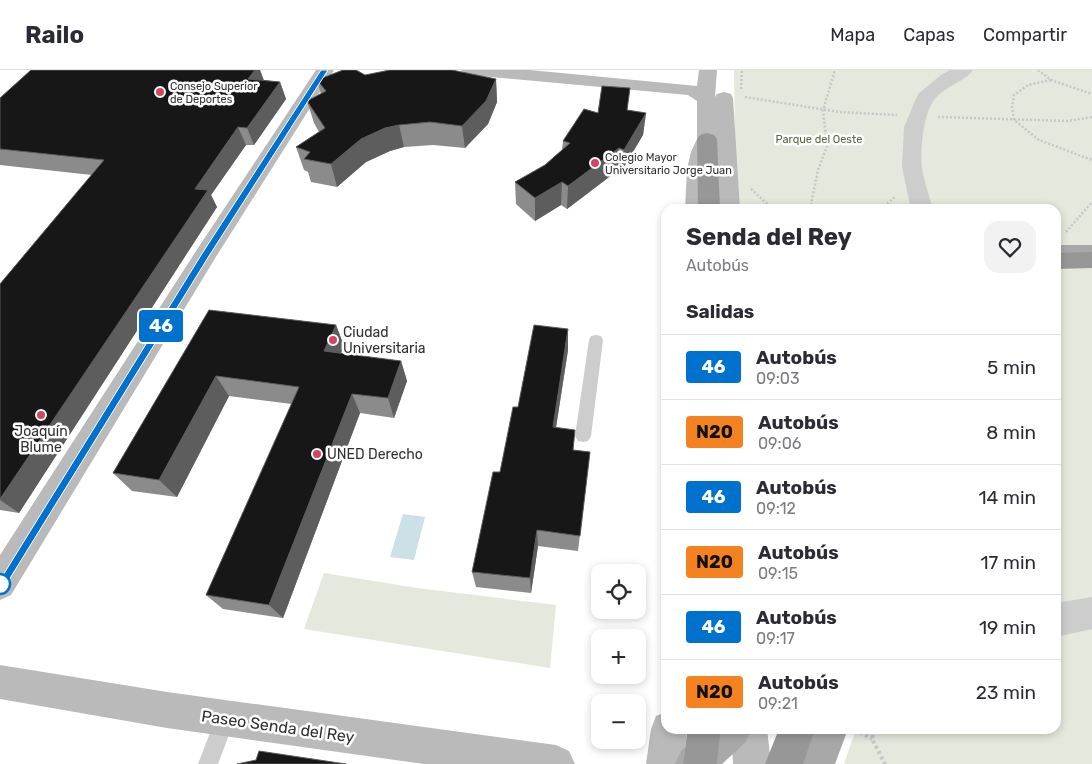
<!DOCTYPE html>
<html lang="es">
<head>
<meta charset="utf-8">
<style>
	:root { --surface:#fff; --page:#f2f2f3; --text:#2b2b33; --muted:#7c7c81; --line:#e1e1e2 }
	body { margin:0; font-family:Rubik,sans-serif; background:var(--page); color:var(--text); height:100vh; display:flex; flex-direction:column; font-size:19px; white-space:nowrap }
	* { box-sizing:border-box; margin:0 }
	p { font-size:16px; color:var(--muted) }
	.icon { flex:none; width:28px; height:28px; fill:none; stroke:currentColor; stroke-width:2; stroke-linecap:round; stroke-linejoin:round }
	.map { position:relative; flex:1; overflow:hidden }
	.details { position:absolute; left:661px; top:134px; width:400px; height:530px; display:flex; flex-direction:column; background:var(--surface); border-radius:15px; box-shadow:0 2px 8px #0003 }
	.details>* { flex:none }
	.badge { padding:0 10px; border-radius:4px; font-size:18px; line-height:32px }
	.tools { position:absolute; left:591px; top:494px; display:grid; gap:10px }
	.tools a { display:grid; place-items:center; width:55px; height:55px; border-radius:10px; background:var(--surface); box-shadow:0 2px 8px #0003; font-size:25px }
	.map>.badge { position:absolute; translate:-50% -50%; box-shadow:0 0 0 2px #fff }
	h2 { padding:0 25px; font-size:19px; line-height:45px }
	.round { display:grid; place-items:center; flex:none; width:52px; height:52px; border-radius:15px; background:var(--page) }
	.headline { display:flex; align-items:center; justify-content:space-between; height:85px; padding:0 25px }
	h1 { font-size:24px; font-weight:700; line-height:38px }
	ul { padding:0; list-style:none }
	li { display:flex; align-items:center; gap:15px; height:65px; padding:0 25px; border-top:1px solid var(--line) }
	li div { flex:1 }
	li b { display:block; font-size:19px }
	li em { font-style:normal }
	li .badge { min-width:55px; font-weight:700; text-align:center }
	header { display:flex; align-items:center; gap:30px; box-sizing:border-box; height:70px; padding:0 25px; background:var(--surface); border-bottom:1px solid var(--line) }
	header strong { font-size:24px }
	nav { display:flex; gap:28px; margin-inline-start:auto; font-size:18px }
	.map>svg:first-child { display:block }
</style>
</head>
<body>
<header>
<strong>Railo</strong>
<nav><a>Mapa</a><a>Capas</a><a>Compartir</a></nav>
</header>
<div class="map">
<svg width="1092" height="694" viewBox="0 0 1092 694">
	<rect width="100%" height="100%" fill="#fff"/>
	<g fill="#e4e8dd">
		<path d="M734 0H1092V694H844L856 659H1056V139H736Z"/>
		<path d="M324 503 417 518 556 535 550 598 304 559Z"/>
	</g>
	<path fill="#cbe0e7" d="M403 444 425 447 414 490 390 487Z"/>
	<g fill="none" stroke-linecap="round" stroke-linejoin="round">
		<g stroke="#c7c7c7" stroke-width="2.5" stroke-dasharray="2 2" stroke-linecap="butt">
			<path d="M1038 0 1051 10 1092 24"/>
			<path d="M1051 10 1028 15 1014 25 1012 37 1014 50 1039 70 1092 90"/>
			<path d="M741 19 742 0"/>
			<path d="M745 27 839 42 897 45"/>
			<path d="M938 47 1068 51 1092 47"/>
			<path d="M751 119 773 139"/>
			<path d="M810 139 818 100 827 76 823 40 835 0"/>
			<path d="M881 139 896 126"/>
			<path d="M1066 162 1092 132"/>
		</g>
		<g stroke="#c7c7c7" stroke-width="4" stroke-dasharray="3 3" stroke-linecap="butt">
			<path d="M874 659 872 669 885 694"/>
			<path d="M860 662 872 669"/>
		</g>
		<g fill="#cdcdcd" fill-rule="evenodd">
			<path d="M596 265 601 266 603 270 591 366 588 371 583 372 578 371 575 366 589 270 591 266Z"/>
			<path d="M225 639 232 642 235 649 218 694H198L218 642Z"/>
		</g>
		<g fill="#cdcdcd" fill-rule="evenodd">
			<path d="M950 0H973C966 11 943 17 934 30 923 45 920 80 922 98 924 111 929 125 933 139H911L902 97 904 57 918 24 941 5Z"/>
			<path d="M1092 527V559L1056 567V533Z"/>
		</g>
		<g fill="#bababa" fill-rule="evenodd">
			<path d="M316 0H334L214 190 11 525 0 530V485L198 178Z"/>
			<path d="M461 0H530L697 16 699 0H717L715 27 717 24 724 22 731 24 733 28 740 139H718L716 71 707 99V139H685L687 99 691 82 697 69V31L688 25 470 5 464 4Z"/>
			<path d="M0 595 167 622 556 675 569 681 575 694H424L167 658 0 629Z"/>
			<path d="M666 642V659H687L684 694H646L651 659 656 646Z"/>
			<path d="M731 659H767L771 694H733Z"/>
		</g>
		<g fill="#a8a8a8" fill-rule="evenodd">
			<rect x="1056" y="175" width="36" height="16"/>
			<path d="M706 659H751L746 672 722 694H675L681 681Z"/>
			<path d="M812 659H848L835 694H797Z"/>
		</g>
		<g fill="#979797" fill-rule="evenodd">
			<path d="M707 63 714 65 717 69 720 139H698L697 69 700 65Z"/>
			<path d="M1092 182V198L1056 199V183Z"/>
			<path d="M779 659H815L803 694H765Z"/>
		</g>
		<path stroke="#979797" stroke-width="33" d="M700 694 704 659"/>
	</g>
	<g fill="#8b8b8b">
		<path d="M31 0H260L264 10 280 12 286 29 254 75H246L211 125 217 137 19 443 0 440V214L92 105 0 95V28Z"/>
		<path d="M365 5 496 9 497 32 488 54 465 78 433 75 404 77 390 81 366 92 337 117 311 112 308 102 304 100 296 77 319 62 314 53 307 31 321 24 317 10Z"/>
		<path d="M630 18 627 40 646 43 643 65 621 102 617 101 567 139 561 135 535 151 516 134 515 112 545 95 562 80 563 71Z"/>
		<path d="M209 240 336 255 344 276 341 283 401 291 407 311 394 348 360 343 283 548 223 539 206 525 292 334 229 326 177 427 132 421 113 403Z"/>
		<path d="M568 280 556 358 574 380 590 382 578 481 538 476 531 523 476 517 472 502 518 337Z"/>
	</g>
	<g fill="#5d5d5d">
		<path d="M255 0H260L264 12 248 9Z"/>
		<path d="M496 9 497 32 488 54 465 78 462 56Z"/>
		<path d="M280 12 286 29 254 75 247 58Z"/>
		<path d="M646 43 643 65 621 102 624 80Z"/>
		<path d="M399 55 404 77 390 81 366 92 337 117 331 94 361 69 385 58Z"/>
		<path d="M238 57 246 75 211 125 217 137 19 443 0 430 195 119Z"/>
		<path d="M619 78 617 101 567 139 568 116Z"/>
		<path d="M562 112 561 135 535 151V128Z"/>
		<path d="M336 255 344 276 333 302 324 281Z"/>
		<path d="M568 259V280L553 376V357Z"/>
		<path d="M401 291 407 311 394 348 388 328Z"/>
		<path d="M216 306 229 326 177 427 159 410Z"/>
		<path d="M352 324 360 343 283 548 269 535Z"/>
		<path d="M537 460 538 476 531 523 530 508Z"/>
	</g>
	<g fill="#171717" stroke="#5d5d5d">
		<path d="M31 0H255L248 9 280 12 247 58 238 57 195 119 208 120 0 429V214L104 90 0 79V28Z"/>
		<path d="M343 0H356L365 5 390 0H452L496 9 486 31 462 56 430 52 399 55 385 58 361 69 331 94 304 89 310 82 296 77 325 58 307 31 326 21 317 10Z"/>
		<path d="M602 16 630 18 627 40 646 43 624 80 619 78 568 116 562 112 535 128 515 112 545 95 570 73 563 71 584 39 598 43Z"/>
		<path d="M209 240 336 255 324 281 401 291 388 328 352 324 269 535 206 525 299 317 216 306 159 410 113 403Z"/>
		<path d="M534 255 568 259 553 357 575 360 573 380 590 382 580 466 537 460 530 508 472 502 493 402H500L513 337H518Z"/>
		<path d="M259 681 346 694H237L256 690Z"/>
	</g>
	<path fill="#0072ce" stroke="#fff" d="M321 0H328L209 186 4 518 0 520V510L203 182Z"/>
	<g fill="#d34663" stroke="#fff" stroke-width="2">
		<circle cx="160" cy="22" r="5"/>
		<circle cx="595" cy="93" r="5"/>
		<circle cx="333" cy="270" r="5"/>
		<circle cx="41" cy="345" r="5"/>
		<circle cx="317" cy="384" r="5"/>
	</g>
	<circle fill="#fff" stroke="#0072ce" stroke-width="2.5" cx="0" cy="514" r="10"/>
	<g text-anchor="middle" stroke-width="5" stroke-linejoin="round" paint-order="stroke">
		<g font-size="11" fill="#303030" stroke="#fff" text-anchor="start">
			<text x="170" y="20">Consejo Superior<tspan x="170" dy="13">de Deportes</tspan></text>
			<text x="605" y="91">Colegio Mayor<tspan x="605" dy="13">Universitario Jorge Juan</tspan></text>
		</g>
		<g font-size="11" fill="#586742" stroke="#fff">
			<text x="819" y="73">Parque del Oeste</text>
		</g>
		<g font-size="14" fill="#303030" stroke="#fff" text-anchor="start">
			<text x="343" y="267">Ciudad<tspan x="343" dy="16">Universitaria</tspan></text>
			<text x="41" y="366" text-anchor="middle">Joaquín<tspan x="41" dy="16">Blume</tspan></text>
			<text x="327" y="389">UNED Derecho</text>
		</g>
		<g font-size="16" fill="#303030" stroke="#fff">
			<text transform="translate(278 656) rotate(8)" y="6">Paseo Senda del Rey</text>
		</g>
	</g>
</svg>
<div class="tools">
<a><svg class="icon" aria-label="locate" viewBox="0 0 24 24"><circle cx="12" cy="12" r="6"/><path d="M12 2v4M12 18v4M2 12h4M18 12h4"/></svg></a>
<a>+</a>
<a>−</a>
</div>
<b class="badge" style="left:161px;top:256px;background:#0072ce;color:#fff">46</b>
<section class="details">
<div class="headline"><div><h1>Senda del Rey</h1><p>Autobús</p></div><a class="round"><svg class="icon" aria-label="heart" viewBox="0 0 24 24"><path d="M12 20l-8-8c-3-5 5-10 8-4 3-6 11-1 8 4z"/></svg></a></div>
<h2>Salidas</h2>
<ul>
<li><span class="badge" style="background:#0072ce;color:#fff">46</span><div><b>Autobús</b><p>09:03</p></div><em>5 min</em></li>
<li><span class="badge" style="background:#f58220;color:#111">N20</span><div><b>Autobús</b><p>09:06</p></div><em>8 min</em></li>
<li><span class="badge" style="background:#0072ce;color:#fff">46</span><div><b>Autobús</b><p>09:12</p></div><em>14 min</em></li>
<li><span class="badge" style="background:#f58220;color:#111">N20</span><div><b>Autobús</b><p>09:15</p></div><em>17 min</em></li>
<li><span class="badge" style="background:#0072ce;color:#fff">46</span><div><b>Autobús</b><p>09:17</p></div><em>19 min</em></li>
<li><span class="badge" style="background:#f58220;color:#111">N20</span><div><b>Autobús</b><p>09:21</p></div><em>23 min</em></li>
</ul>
</section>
</div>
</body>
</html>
